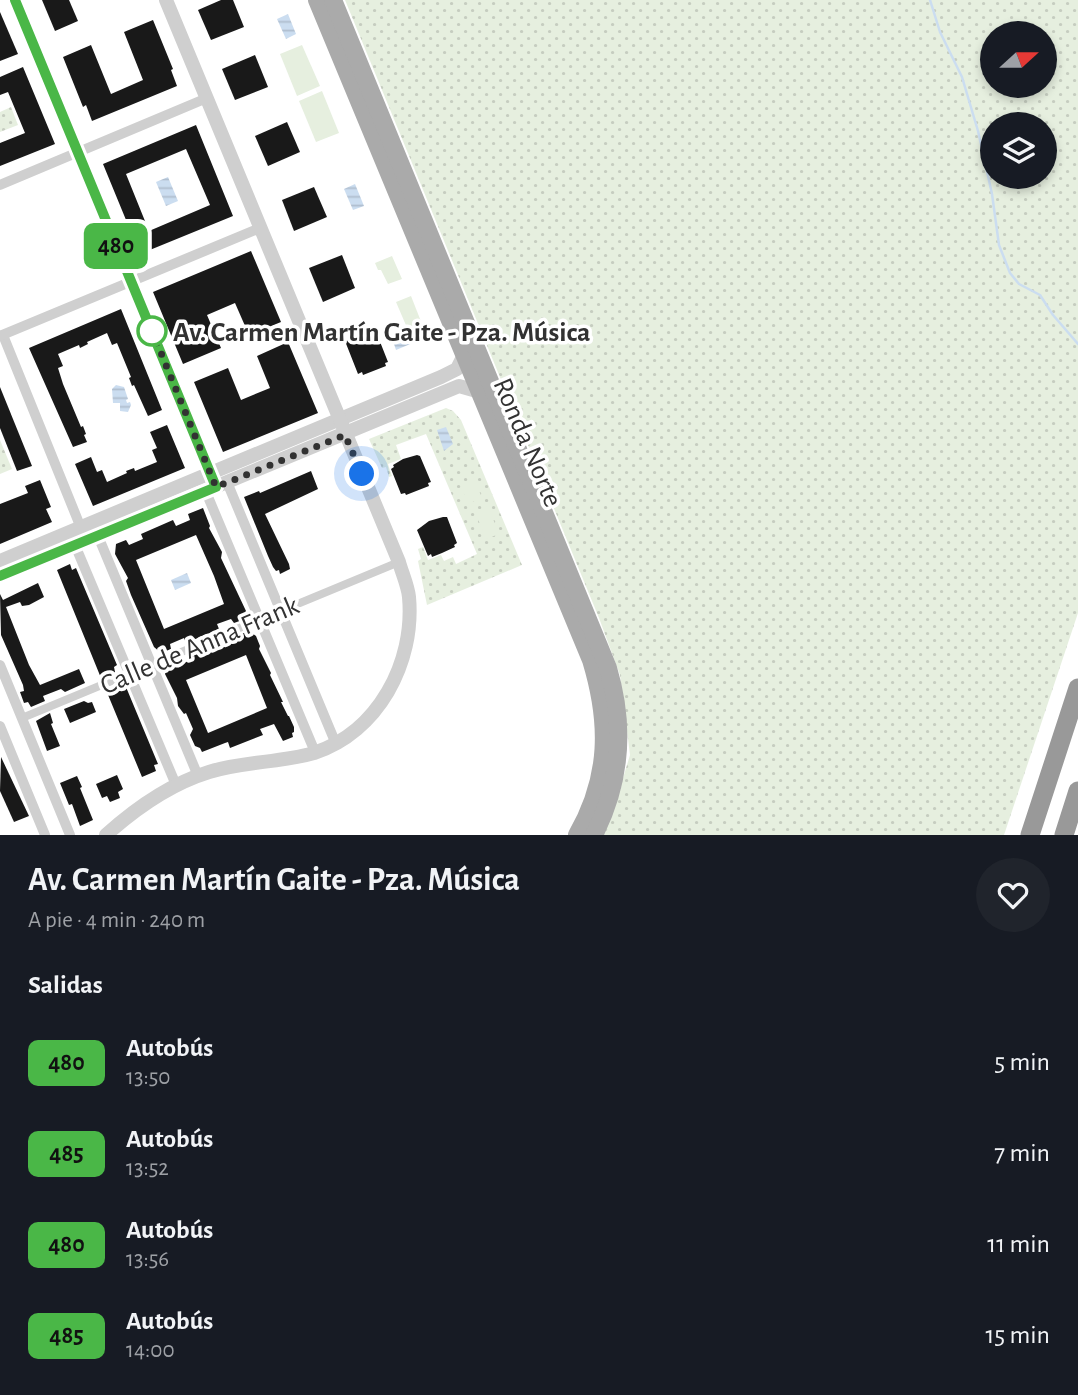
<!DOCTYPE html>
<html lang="es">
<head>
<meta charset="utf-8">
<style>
	:root { --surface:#171b24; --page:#20242c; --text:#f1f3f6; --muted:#9ea1a6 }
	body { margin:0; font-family:"Alegreya Sans",sans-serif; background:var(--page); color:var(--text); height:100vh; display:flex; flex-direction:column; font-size:26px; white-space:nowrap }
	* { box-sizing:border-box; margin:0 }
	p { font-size:23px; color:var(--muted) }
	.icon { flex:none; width:38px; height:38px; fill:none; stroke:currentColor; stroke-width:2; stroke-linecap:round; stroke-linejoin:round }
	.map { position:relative; height:835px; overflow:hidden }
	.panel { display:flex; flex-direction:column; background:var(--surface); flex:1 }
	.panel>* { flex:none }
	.badge { padding:0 14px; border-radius:10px; font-size:24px; line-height:46px }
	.needle { width:46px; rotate:69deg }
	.controls { position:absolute; left:980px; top:21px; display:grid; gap:14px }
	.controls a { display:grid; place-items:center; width:77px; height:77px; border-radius:50%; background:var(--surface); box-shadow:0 4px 10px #0003; font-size:35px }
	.you { position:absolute; width:35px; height:35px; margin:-18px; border:5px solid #fff; border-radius:50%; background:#1a73e8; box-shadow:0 0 0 10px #1a73e833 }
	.map>.badge { position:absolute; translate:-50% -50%; box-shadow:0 0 0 4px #fff }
	h2 { padding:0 28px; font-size:26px; line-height:63px }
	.round { display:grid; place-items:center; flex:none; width:74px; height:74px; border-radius:37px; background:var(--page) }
	.overview { display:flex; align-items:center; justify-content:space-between; height:119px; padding:0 28px }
	h1 { font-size:33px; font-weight:700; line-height:52px }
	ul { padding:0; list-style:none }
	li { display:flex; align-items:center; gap:21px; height:91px; padding:0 28px }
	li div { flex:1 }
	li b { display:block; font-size:26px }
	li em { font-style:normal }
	li .badge { min-width:77px; font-weight:700; text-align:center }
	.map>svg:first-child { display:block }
</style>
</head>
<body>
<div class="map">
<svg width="1078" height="835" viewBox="0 0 1078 835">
	<defs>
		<pattern id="grass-dots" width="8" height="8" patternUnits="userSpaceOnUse" patternTransform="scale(1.75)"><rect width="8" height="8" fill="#e6efdf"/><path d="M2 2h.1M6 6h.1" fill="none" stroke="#c6cdc0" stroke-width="1.8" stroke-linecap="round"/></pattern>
		<pattern id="water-rules" width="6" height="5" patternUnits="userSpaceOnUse" patternTransform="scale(1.75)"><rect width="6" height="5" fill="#cbddf0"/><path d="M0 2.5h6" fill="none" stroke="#afbece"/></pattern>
	</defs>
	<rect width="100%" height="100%" fill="#fff"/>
	<g fill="url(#grass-dots)" fill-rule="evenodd">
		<path d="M345 0H1078V613L1004 835H600L613 811 630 755 620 675 599 618ZM992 33H1045V86H992ZM992 124H1045V177H992Z"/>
		<path d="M11 107 18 125 0 132V112Z"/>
		<path d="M446 408 453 411 461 420 522 565 427 605 418 561 421 559 418 549 423 547 428 560 441 555 444 561 453 557 456 564 477 554 426 434 396 445 401 459 388 464 392 476 389 477 386 467 382 468 369 439Z"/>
		<path d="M0 440 12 469 0 474Z"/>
	</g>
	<g fill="#e6efdf">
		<path d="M302 45 320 86 297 96 280 54Z"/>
		<path d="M322 91 339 133 316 142 299 101Z"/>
		<path d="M392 256 402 279 388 284 381 270H378L375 263Z"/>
		<path d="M411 296 422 324 408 330 396 302Z"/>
		<path d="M474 478 482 498 468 504 460 484Z"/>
		<path d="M488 506 499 534 486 539 475 512Z"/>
	</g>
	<g fill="url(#water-rules)">
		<path d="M288 14 296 34 286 39 277 19Z"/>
		<path d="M168 177 178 201 166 206 156 182Z"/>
		<path d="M355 184 364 206 353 210 344 189Z"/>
		<path d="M412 333 415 342 396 350 393 341Z"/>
		<path d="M116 385 124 387 128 399 126 400 127 403 130 402 131 405 128 412 120 411V403H113L112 389Z"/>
		<path d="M446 427 453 444 444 451 437 430Z"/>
		<path d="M187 573 191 583 175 590 171 580Z"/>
	</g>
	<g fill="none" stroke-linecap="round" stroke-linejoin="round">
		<path stroke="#cbddf0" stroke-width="2.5" d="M930 0 940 32 962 77 978 131 992 194 999 245 1010 273 1019 284 1040 295 1053 315 1078 344"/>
	</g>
	<g fill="#191919" fill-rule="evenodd">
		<path d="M42 0H69L78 21 55 31Z"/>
		<path d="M221 0H233L244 27 211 40 198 10Z"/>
		<path d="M0 12 18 54 0 61Z"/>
		<path d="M153 20 173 69 171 70 177 86 92 121 86 105 83 107 63 57 91 45 111 94 143 80 124 32Z"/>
		<path d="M255 55 268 87 235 100 222 69Z"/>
		<path d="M23 67 55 144 0 166V143L25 133 8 92 0 95V77Z"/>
		<path d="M287 122 300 152 268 166 255 136Z"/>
		<path d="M196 125 233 216 140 254 103 164ZM186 149 210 205 149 231 126 174Z"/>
		<path d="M314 187 327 217 294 231 282 200Z"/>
		<path d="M251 251 281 322 249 335 235 303 207 315 221 348 183 364 153 292Z"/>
		<path d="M342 255 355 288 323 302 309 268Z"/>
		<path d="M121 309 162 410 148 416 134 385 132 386 129 378 131 377 117 343 112 345 107 333 87 342 88 344 80 348 79 345 58 354 63 366 58 368 63 384 81 427 83 426 86 434 84 435 87 442 73 447 29 348Z"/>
		<path d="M370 328 371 331 375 329 388 362 385 363 386 366 363 375 362 372 358 374 345 341 349 340 348 337Z"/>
		<path d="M288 342 318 413 223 452 194 382 228 368 241 400 270 388 257 356Z"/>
		<path d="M0 387 32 466 17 471 0 428Z"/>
		<path d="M167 425 185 468 93 506 75 464 91 457 97 472 102 470 107 482 127 473 126 471 134 468 135 471 157 462 152 450 157 448 150 432Z"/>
		<path d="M417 455 420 456 431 482 428 483 429 486 406 495 405 493 401 494 391 469 394 467 393 465 403 459Z"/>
		<path d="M311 471 318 489 265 514 289 564 290 569 280 574 279 570 276 571 273 567 268 556 244 497 259 491 260 493Z"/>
		<path d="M40 480 51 507 46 509 52 522 0 544V504L28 493 25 486Z"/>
		<path d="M203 508 210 526 209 528 222 552 221 558 246 611 243 616 245 619 234 623 231 619 217 624 219 629 186 643 184 638 170 644 171 649 161 653 154 647 131 595 126 581 128 578 115 554 116 544 126 540 129 545 143 539 141 534 173 520 176 526 190 520 188 514ZM196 535 214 576 224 604 164 629 136 560Z"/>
		<path d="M443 517H447L457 543 454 545 455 547 442 553 432 557 431 554 428 556 417 530 429 521Z"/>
		<path d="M70 564 72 570 76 568 117 665 114 667 115 672 101 678 57 570Z"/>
		<path d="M38 583 44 597 29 605 22 606 20 602 6 607 29 665 40 685 79 669 85 683 65 692 61 689 43 696 45 701 31 707 28 702 24 703 20 692 24 691 23 685 1 635 0 594 3 600Z"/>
		<path d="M249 631 256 636 260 646 259 649 271 673 270 675 283 702H281L288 716H289L294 727V732L292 733 293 737 283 741 274 724 260 729 263 735 230 748 228 742 225 743 202 752 200 748 195 746 190 735 193 729 186 713 184 714 178 706 177 698 165 674 166 666 177 661 179 665 193 659 192 655 224 642 226 646 239 640V635ZM246 655 267 708 208 733 186 680Z"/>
		<path d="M120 684 123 689 126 687 158 764 154 765 156 771 142 777 106 690Z"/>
		<path d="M84 701 88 703 92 702 96 712 70 723 64 709Z"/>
		<path d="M50 713 53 723 51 724 60 746 47 751 36 721Z"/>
		<path d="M1 757 29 816 14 822 0 791Z"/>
		<path d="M117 775 123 789 118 792 120 798 110 802 107 796 102 798 96 784Z"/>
		<path d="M77 776 82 787 80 788 93 820 80 826 72 804 69 805 60 783Z"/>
	</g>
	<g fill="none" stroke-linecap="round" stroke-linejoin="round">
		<path stroke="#cfcfcf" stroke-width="8" d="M22 718 399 562"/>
		<g stroke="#cfcfcf" stroke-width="10">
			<path d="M15 0 212 478"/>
			<path d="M0 185 207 98"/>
			<path d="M3 335 81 528"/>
			<path d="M0 336 260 228"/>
			<path d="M227 482 336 744"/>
			<path d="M206 492 315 752"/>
			<path d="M98 536 198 776"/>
			<path d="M75 545 176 785"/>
			<path d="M0 665 70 835"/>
			<path d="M0 726 45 835"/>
		</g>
		<g stroke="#cfcfcf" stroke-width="14">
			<path d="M0 561 441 377 457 369 464 355"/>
			<path d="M0 576 459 386 480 392"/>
			<path d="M106 835C136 808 170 784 209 772 243 761 280 763 314 753 378 732 415 663 409 597 408 586 402 573 399 562L166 0"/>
		</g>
		<g stroke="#aaa" stroke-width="18">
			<path d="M317 0 591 660C610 723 610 777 577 835"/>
			<path d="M333 0 608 668C625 725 621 782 594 835"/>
		</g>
		<g stroke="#999" stroke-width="19">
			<path d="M1030 835 1078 688"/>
			<path d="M1064 835 1078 791"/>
		</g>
	</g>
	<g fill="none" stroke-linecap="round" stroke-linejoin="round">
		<defs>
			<path id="line" d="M0 576 216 487 15 0"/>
		</defs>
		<use href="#line" stroke="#fff" stroke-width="16"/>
		<use href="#line" stroke="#4ab747" stroke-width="10"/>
		<path stroke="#323232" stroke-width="7" stroke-dasharray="0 12.6" d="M152 331 216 487 345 435 362 474"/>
	</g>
	<circle fill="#fff" stroke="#4ab747" stroke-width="3.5" cx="152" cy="331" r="14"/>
	<g text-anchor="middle" stroke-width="7" stroke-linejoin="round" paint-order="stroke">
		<g font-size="28" font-weight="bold" fill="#323232" stroke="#fff" text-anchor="start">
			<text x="173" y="341">Av. Carmen Martín Gaite - Pza. Música</text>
		</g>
		<g font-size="28" fill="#323232" stroke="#fff">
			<text transform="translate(529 442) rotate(67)" y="10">Ronda Norte</text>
			<text transform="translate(199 644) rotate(-23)" y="10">Calle de Anna Frank</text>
		</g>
	</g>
</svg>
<div class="controls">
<a><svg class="needle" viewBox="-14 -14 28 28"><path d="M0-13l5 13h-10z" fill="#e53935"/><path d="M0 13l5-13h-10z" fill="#9ea1a6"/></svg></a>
<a><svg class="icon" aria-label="layers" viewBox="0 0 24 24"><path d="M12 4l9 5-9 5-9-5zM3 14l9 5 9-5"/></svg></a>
</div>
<div class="you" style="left:362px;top:474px"></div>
<b class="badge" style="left:116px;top:246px;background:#4ab747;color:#111">480</b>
</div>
<section class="panel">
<div class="overview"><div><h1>Av. Carmen Martín Gaite - Pza. Música</h1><p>A pie · 4 min · 240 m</p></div><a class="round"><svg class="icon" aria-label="heart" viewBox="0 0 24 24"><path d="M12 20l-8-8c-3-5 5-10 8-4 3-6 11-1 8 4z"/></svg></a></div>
<h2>Salidas</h2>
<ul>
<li><span class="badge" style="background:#4ab747;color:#111">480</span><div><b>Autobús</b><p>13:50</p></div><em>5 min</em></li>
<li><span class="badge" style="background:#4ab747;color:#111">485</span><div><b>Autobús</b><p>13:52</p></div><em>7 min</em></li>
<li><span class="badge" style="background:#4ab747;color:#111">480</span><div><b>Autobús</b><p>13:56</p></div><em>11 min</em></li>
<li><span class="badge" style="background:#4ab747;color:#111">485</span><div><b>Autobús</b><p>14:00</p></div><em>15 min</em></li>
</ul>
</section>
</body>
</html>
